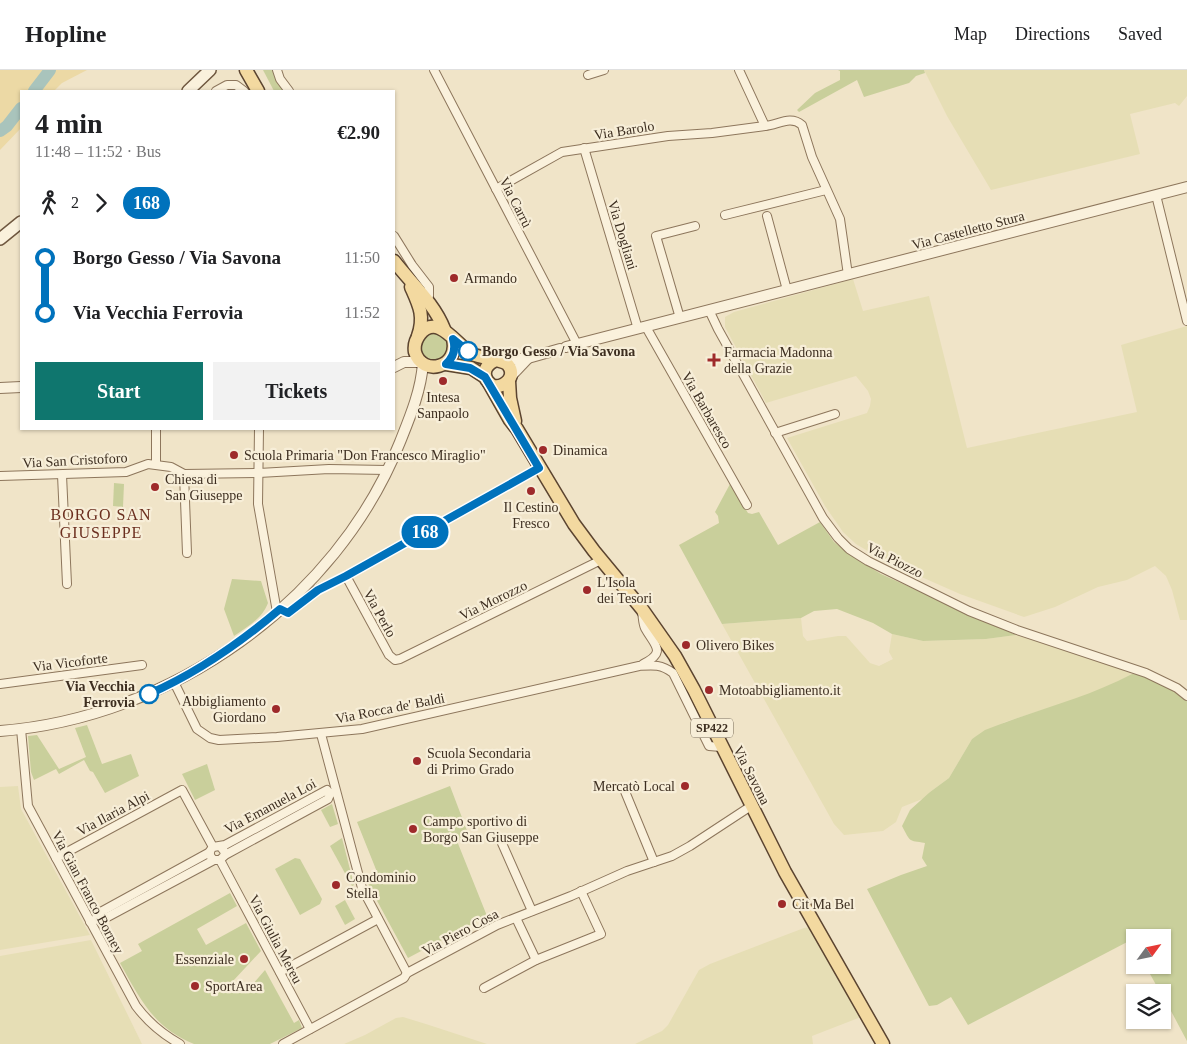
<!DOCTYPE html>
<html lang="en">
<head>
<meta charset="utf-8">
<style>
	:root { --surface:#fff; --page:#f2f2f2; --text:#202124; --muted:#757577; --line:#e0e0e0; --accent:#0f766e }
	body { margin:0; font-family:"Times New Roman",serif; background:var(--page); color:var(--text); height:100vh; display:flex; flex-direction:column; font-size:19px; white-space:nowrap }
	* { box-sizing:border-box; margin:0 }
	p { font-size:16px; color:var(--muted) }
	.icon { flex:none; width:28px; height:28px; fill:none; stroke:currentColor; stroke-width:2; stroke-linecap:round; stroke-linejoin:round }
	.map { position:relative; flex:1; overflow:hidden }
	.sheet { position:absolute; left:20px; top:20px; width:375px; height:340px; display:flex; flex-direction:column; background:var(--surface); border-radius:0px; box-shadow:0 1px 4px #0004 }
	.sheet>* { flex:none }
	.badge { padding:0 10px; border-radius:16px; font-size:18px; line-height:32px }
	.needle { width:32px; rotate:57deg }
	.tools { position:absolute; left:1126px; top:859px; display:grid; gap:10px }
	.tools a { display:grid; place-items:center; width:45px; height:45px; border-radius:0px; background:var(--surface); box-shadow:0 1px 4px #0004; font-size:25px }
	.map>.badge { position:absolute; translate:-50% -50%; box-shadow:0 0 0 2px #fff }
	.legs { display:flex; align-items:center; gap:8px; height:55px; padding:0 15px; font-size:16px }
	.legs p { margin-inline-start:auto }
	.head { display:flex; align-items:center; justify-content:space-between; height:85px; padding:0 15px }
	h1 { font-size:28px; font-weight:800; line-height:38px }
	.primary-button { display:flex; gap:10px; margin-top:auto; padding:10px 15px }
	.primary-button a { flex:1; height:58px; border-radius:0px; background:var(--accent); color:#fff; font-size:20px; font-weight:800; line-height:58px; text-align:center }
	.primary-button a+a { background:var(--page); color:var(--text) }
	ul { padding:0 15px; list-style:none }
	li { display:flex; align-items:center; gap:18px; height:55px; font-size:19px }
	li i { display:grid; place-items:center; width:8px; height:100%; margin:0 6px; background:currentColor }
	li i::after { content:''; width:12px; height:12px; margin:-6px; border:4px solid; border-radius:50%; background:var(--surface) }
	li p { margin-inline-start:auto }
	li:first-child i { background:linear-gradient(#0000 50%,currentColor 0) }
	li:last-child i { background:linear-gradient(currentColor 50%,#0000 0) }
	header { display:flex; align-items:center; gap:30px; box-sizing:border-box; height:70px; padding:0 25px; background:var(--surface); border-bottom:1px solid var(--line) }
	header strong { font-size:24px }
	nav { display:flex; gap:28px; margin-inline-start:auto; font-size:18px }
	.map>svg:first-child { display:block }
</style>
</head>
<body>
<header>
<strong>Hopline</strong>
<nav><a>Map</a><a>Directions</a><a>Saved</a></nav>
</header>
<div class="map">
<svg width="1187" height="974" viewBox="0 0 1187 974">
	<rect width="100%" height="100%" fill="#f0e4c8"/>
	<g fill="#e6deb5">
		<path d="M924 0H1187V26L1179 36 1175 33 1130 44 1140 84 991 120 947 46Z"/>
		<path d="M853 209 863 241 929 226 967 378 1137 342 1121 275 1187 256V550H1180L1172 520 1166 506 1155 496 1127 510 1098 517 1055 537 1024 547 960 524 883 490 856 474 843 462 825 436 787 368 867 343 870 336 871 329 868 321 856 306 766 333 725 257V247L734 242Z"/>
		<path d="M801 548 803 566 807 571 838 566H846L870 593 879 596 893 589 889 582 892 564 923 571 986 569 1016 565 1103 592 1132 604 1111 615 1082 627 1005 652 972 669 949 708 930 722 925 728 902 737 896 752 883 761 844 765 834 754 722 554Z"/>
		<path d="M18 716 21 739 90 865 0 880V717Z"/>
		<path d="M810 857 861 947 812 966 813 974H635L662 961 668 955 699 900 710 894 804 858Z"/>
		<path d="M91 870 142 974H0V886Z"/>
		<path d="M403 947 429 955 487 974H344L365 965 396 948Z"/>
	</g>
	<g fill="#c9cf9b">
		<path d="M263 0H272L285 21H274Z"/>
		<path d="M838 0H924L925 3 916 6 909 13 864 27 857 10 799 42 797 40 815 23 840 10V1Z"/>
		<path d="M436 262 450 273 447 286 434 291C414 287 418 267 436 262Z"/>
		<path d="M114 413 124 414 123 437 113 436Z"/>
		<path d="M730 414 748 443 752 444 759 442 778 475 820 452 834 472 852 486 881 504 1016 565 986 569 923 571 892 564 873 553 837 539 814 541 801 548 722 554 679 475 719 453 718 446 715 442Z"/>
		<path d="M232 509 261 511 268 533C262 549 247 557 234 566L224 539Z"/>
		<path d="M1132 604C1151 604 1172 619 1187 631V971L1163 926 1162 922H1160L1145 895H1162V868H1135V876L1131 870 968 955 951 927 937 935 929 936 867 819 901 805 927 796 922 788 925 773C908 770 911 773 902 756L910 740 930 722 949 708 972 669 985 660C1034 640 1085 629 1132 604Z"/>
		<path d="M87 655 102 694 131 684 139 706 105 723 93 702 90 701 84 690 59 704 56 699 34 710 31 702 28 666 37 665 59 699 86 687 75 658Z"/>
		<path d="M207 694 215 720 195 730 182 704Z"/>
		<path d="M450 716 469 766 457 771 487 846 408 888 369 816 366 806 377 802 357 752Z"/>
		<path d="M332 734 338 754 330 757 321 740Z"/>
		<path d="M342 768 354 815 352 816 330 776Z"/>
		<path d="M295 788 300 789 322 829 320 834 300 845 275 799Z"/>
		<path d="M230 823 237 836 197 859 206 875 246 853 261 881 233 911 246 922 265 900 294 953 299 950 302 958 270 974H194C154 958 140 929 120 893L142 881 138 874Z"/>
		<path d="M345 830 355 849 345 855 335 836Z"/>
	</g>
	<path fill="#ecd9a5" d="M0 0H87L62 13 54 21H21V58L0 80Z"/>
	<g fill="none" stroke-linecap="round" stroke-linejoin="round">
		<g stroke="#a9c4bc" stroke-width="12">
			<path d="M34 21 50 0"/>
			<path d="M0 61 7 56 21 38"/>
		</g>
		<defs>
			<g id="minor">
				<path d="M277 0 280 9 289 21"/>
				<path d="M434 0 577 274"/>
				<path d="M739 0 765 56C778 55 790 45 802 55L812 87 840 149 848 205"/>
				<path d="M588 5 604 0"/>
				<path d="M216 21 227 15H236L244 21"/>
				<path d="M584 78 638 259"/>
				<path d="M496 119 562 82 668 66 712 63 765 56"/>
				<path d="M1156 125 1187 251"/>
				<path d="M725 145 826 120"/>
				<path d="M767 146 787 220"/>
				<path d="M394 166 412 195 429 217V226L426 229"/>
				<path d="M709 240 718 259 823 448 838 468 849 479 868 491 969 541 1017 560 1146 603 1177 618 1187 626"/>
				<path d="M680 248 656 166 695 156"/>
				<path d="M646 257 747 435"/>
				<path d="M156 359V394"/>
				<path d="M259 359 258 434 277 542"/>
				<path d="M775 363 835 344"/>
				<path d="M184 404 187 483"/>
				<path d="M62 405 67 514"/>
				<path d="M0 406 126 402 148 394 171 397 184 404 259 403 329 399 387 400"/>
				<path d="M346 506 389 585 395 590 400 589 601 490"/>
				<path d="M280 539 288 543 317 520 346 506 539 398"/>
				<path d="M642 542C643 548 643 554 645 558 655 576 667 582 643 594"/>
				<path d="M174 612 197 659 210 668 219 670 277 667 362 659 639 596C653 595 661 594 673 603L709 676 721 677"/>
				<path d="M0 614 142 595"/>
				<path d="M21 659 28 736 136 936C148 952 162 964 180 974"/>
				<path d="M321 664 362 818 407 903"/>
				<path d="M624 719 654 792"/>
				<path d="M501 771 532 841"/>
				<path d="M220 776 224 781 225 785 220 790H214C209 786 208 782 213 777L225 775 327 720 330 724"/>
				<path d="M225 785 328 729 330 724 334 722"/>
				<path d="M56 788 182 720 213 777"/>
				<path d="M220 790 310 959"/>
				<path d="M516 848 536 890"/>
				<path d="M96 849 100 851 214 790"/>
				<path d="M90 852 96 849 97 844 210 782"/>
				<path d="M280 902 378 849"/>
				<path d="M484 918 536 890 601 864 581 821"/>
				<path d="M283 974 404 908 407 903 497 855 571 826 627 801 672 786 690 776 751 736"/>
			</g>
			<g id="tertiary">
				<path d="M566 277 1187 117"/>
				<path d="M504 291 528 288 560 279"/>
				<path d="M394 297 404 292H422"/>
				<path d="M510 307 528 288"/>
				<path d="M0 318 21 317"/>
				<path d="M0 661C170 648 336 533 400 372 410 347 421 321 423 293"/>
			</g>
			<g id="secondary">
				<path d="M188 21 210 0"/>
				<path d="M0 169 21 152"/>
			</g>
			<g id="primary">
				<path d="M246 0 258 21"/>
				<path d="M394 191C411 213 434 233 444 259"/>
				<path d="M411 217C419 235 425 246 418 266"/>
				<path d="M453 269C460 298 422 307 415 282 414 276 416 269 420 264 438 242 457 276 472 284 482 289 503 289 508 295 517 306 505 318 493 316 482 309 482 297 494 291"/>
				<path d="M446 294 471 298 485 307"/>
				<path d="M509 311 510 328 515 351"/>
				<path d="M489 313 510 350 517 359 574 454 594 481 642 539 675 586 694 620 785 802 883 974"/>
			</g>
		</defs>
		<use href="#minor" stroke="#8d765c" stroke-width="10"/>
		<use href="#tertiary" stroke="#8d765c" stroke-width="12"/>
		<use href="#secondary" stroke="#6f573f" stroke-width="14"/>
		<use href="#primary" stroke="#5b4430" stroke-width="15"/>
		<use href="#minor" stroke="#faf1dc" stroke-width="8"/>
		<use href="#tertiary" stroke="#faf1dc" stroke-width="10"/>
		<use href="#secondary" stroke="#faf1dc" stroke-width="11"/>
		<use href="#primary" stroke="#f3d9a0" stroke-width="12"/>
	</g>
	<g fill="none" stroke-linecap="round" stroke-linejoin="round">
		<defs>
			<path id="line-1" d="M149 624C197 603 240 573 280 539L288 543 318 520 346 506 539 398 485 307 470 298 446 294C454 287 456 279 453 269L468 281"/>
		</defs>
		<use href="#line-1" stroke="#fff" stroke-width="11"/>
		<use href="#line-1" stroke="#0072bc" stroke-width="8"/>
	</g>
	<g fill="#9e2a2b" stroke="#f7eed8" stroke-width="2">
		<circle cx="454" cy="208" r="5"/>
		<path d="M711.5 282.5h5v5h5v5h-5v5h-5v-5h-5v-5h5z"/>
		<circle cx="443" cy="311" r="5"/>
		<circle cx="543" cy="380" r="5"/>
		<circle cx="234" cy="385" r="5"/>
		<circle cx="155" cy="417" r="5"/>
		<circle cx="531" cy="421" r="5"/>
		<circle cx="587" cy="520" r="5"/>
		<circle cx="686" cy="575" r="5"/>
		<circle cx="709" cy="620" r="5"/>
		<circle cx="276" cy="639" r="5"/>
		<circle cx="417" cy="691" r="5"/>
		<circle cx="685" cy="716" r="5"/>
		<circle cx="413" cy="759" r="5"/>
		<circle cx="336" cy="815" r="5"/>
		<circle cx="782" cy="834" r="5"/>
		<circle cx="244" cy="889" r="5"/>
		<circle cx="195" cy="916" r="5"/>
	</g>
	<g fill="#fff" stroke="#0072bc" stroke-width="2.5">
		<circle cx="468" cy="281" r="9"/>
		<circle cx="149" cy="624" r="9"/>
	</g>
	<g text-anchor="middle" stroke-width="4.5" stroke-linejoin="round" paint-order="stroke">
		<rect fill="#f7eed8" stroke="#756857" stroke-width="1" x="691" y="648.5" width="42" height="19" rx="4"/>
		<g font-size="12" font-weight="bold" fill="#3d2e20">
			<text x="712" y="662">SP422</text>
		</g>
		<g font-size="14" fill="#3d2e20" stroke="#f7eed8">
			<text transform="translate(624 60) rotate(-9)" y="5">Via Barolo</text>
			<text transform="translate(516 132) rotate(63)" y="5">Via Carrù</text>
			<text transform="translate(968 160) rotate(-15)" y="5">Via Castelletto Stura</text>
			<text transform="translate(623 165) rotate(73)" y="5">Via Dogliani</text>
			<text transform="translate(707 340) rotate(60)" y="5">Via Barbaresco</text>
			<text transform="translate(75 390) rotate(-3)" y="5">Via San Cristoforo</text>
			<text transform="translate(895 490) rotate(27)" y="5">Via Piozzo</text>
			<text transform="translate(493 530) rotate(-26)" y="5">Via Morozzo</text>
			<text transform="translate(380 543) rotate(61)" y="5">Via Perlo</text>
			<text transform="translate(70 592) rotate(-7)" y="5">Via Vicoforte</text>
			<text transform="translate(390 638) rotate(-11)" y="5">Via Rocca de' Baldi</text>
			<text transform="translate(752 705) rotate(63)" y="5">Via Savona</text>
			<text transform="translate(270 736) rotate(-28)" y="5">Via Emanuela Loi</text>
			<text transform="translate(113 743) rotate(-28)" y="5">Via Ilaria Alpi</text>
			<text transform="translate(88 822) rotate(62)" y="5">Via Gian Franco Borney</text>
			<text transform="translate(460 862) rotate(-28)" y="5">Via Piero Cosa</text>
			<text transform="translate(276 869) rotate(62)" y="5">Via Giulia Mereu</text>
		</g>
		<g font-size="14" fill="#3d2e20" stroke="#f7eed8" text-anchor="start">
			<text x="464" y="213">Armando</text>
			<text x="724" y="287">Farmacia Madonna<tspan x="724" dy="16">della Grazie</tspan></text>
			<text x="443" y="332" text-anchor="middle">Intesa<tspan x="443" dy="16">Sanpaolo</tspan></text>
			<text x="553" y="385">Dinamica</text>
			<text x="244" y="390">Scuola Primaria "Don Francesco Miraglio"</text>
			<text x="165" y="414">Chiesa di<tspan x="165" dy="16">San Giuseppe</tspan></text>
			<text x="531" y="442" text-anchor="middle">Il Cestino<tspan x="531" dy="16">Fresco</tspan></text>
			<text x="597" y="517">L'Isola<tspan x="597" dy="16">dei Tesori</tspan></text>
			<text x="696" y="580">Olivero Bikes</text>
			<text x="719" y="625">Motoabbigliamento.it</text>
			<text x="266" y="636" text-anchor="end">Abbigliamento<tspan x="266" dy="16">Giordano</tspan></text>
			<text x="427" y="688">Scuola Secondaria<tspan x="427" dy="16">di Primo Grado</tspan></text>
			<text x="675" y="721" text-anchor="end">Mercatò Local</text>
			<text x="423" y="756">Campo sportivo di<tspan x="423" dy="16">Borgo San Giuseppe</tspan></text>
			<text x="346" y="812">Condominio<tspan x="346" dy="16">Stella</tspan></text>
			<text x="792" y="839">Cit Ma Bel</text>
			<text x="234" y="894" text-anchor="end">Essenziale</text>
			<text x="205" y="921">SportArea</text>
		</g>
		<g font-size="14" font-weight="bold" fill="#3d2e20" stroke="#f7eed8" text-anchor="start">
			<text x="482" y="286">Borgo Gesso / Via Savona</text>
			<text x="135" y="621" text-anchor="end">Via Vecchia<tspan x="135" dy="16">Ferrovia</tspan></text>
		</g>
		<g font-size="16" letter-spacing="1" fill="#6b2e1e" stroke="#f7eed8">
			<text x="101" y="450">BORGO SAN<tspan x="101" dy="18">GIUSEPPE</tspan></text>
		</g>
	</g>
</svg>
<div class="tools">
<a><svg class="needle" viewBox="-14 -14 28 28"><path d="M0-13l5 13h-10z" fill="#e53935"/><path d="M0 13l5-13h-10z" fill="#757577"/></svg></a>
<a><svg class="icon" aria-label="layers" viewBox="0 0 24 24"><path d="M12 4l9 5-9 5-9-5zM3 14l9 5 9-5"/></svg></a>
</div>
<b class="badge" style="left:425px;top:462px;background:#0072bc;color:#fff">168</b>
<section class="sheet">
<div class="head"><div><h1>4 min</h1><p>11:48 – 11:52 · Bus</p></div><b>€2.90</b></div>
<div class="legs"><svg class="icon" aria-label="walk" viewBox="0 0 24 24"><circle cx="13" cy="4" r="2"/><path d="M13 8l-2 6 4 7M11 14l-3 7M7 12l3-4h3l4 4"/></svg>2<svg class="icon" aria-label="forward" viewBox="0 0 24 24"><path d="M9 5l7 7-7 7"/></svg><b class="badge" style="background:#0072bc;color:#fff">168</b></div>
<ul>
<li><i style="color:#0072bc"></i><b>Borgo Gesso / Via Savona</b><p>11:50</p></li>
<li><i style="color:#0072bc"></i><b>Via Vecchia Ferrovia</b><p>11:52</p></li>
</ul>
<div class="primary-button"><a>Start</a><a>Tickets</a></div>
</section>
</div>
</body>
</html>
